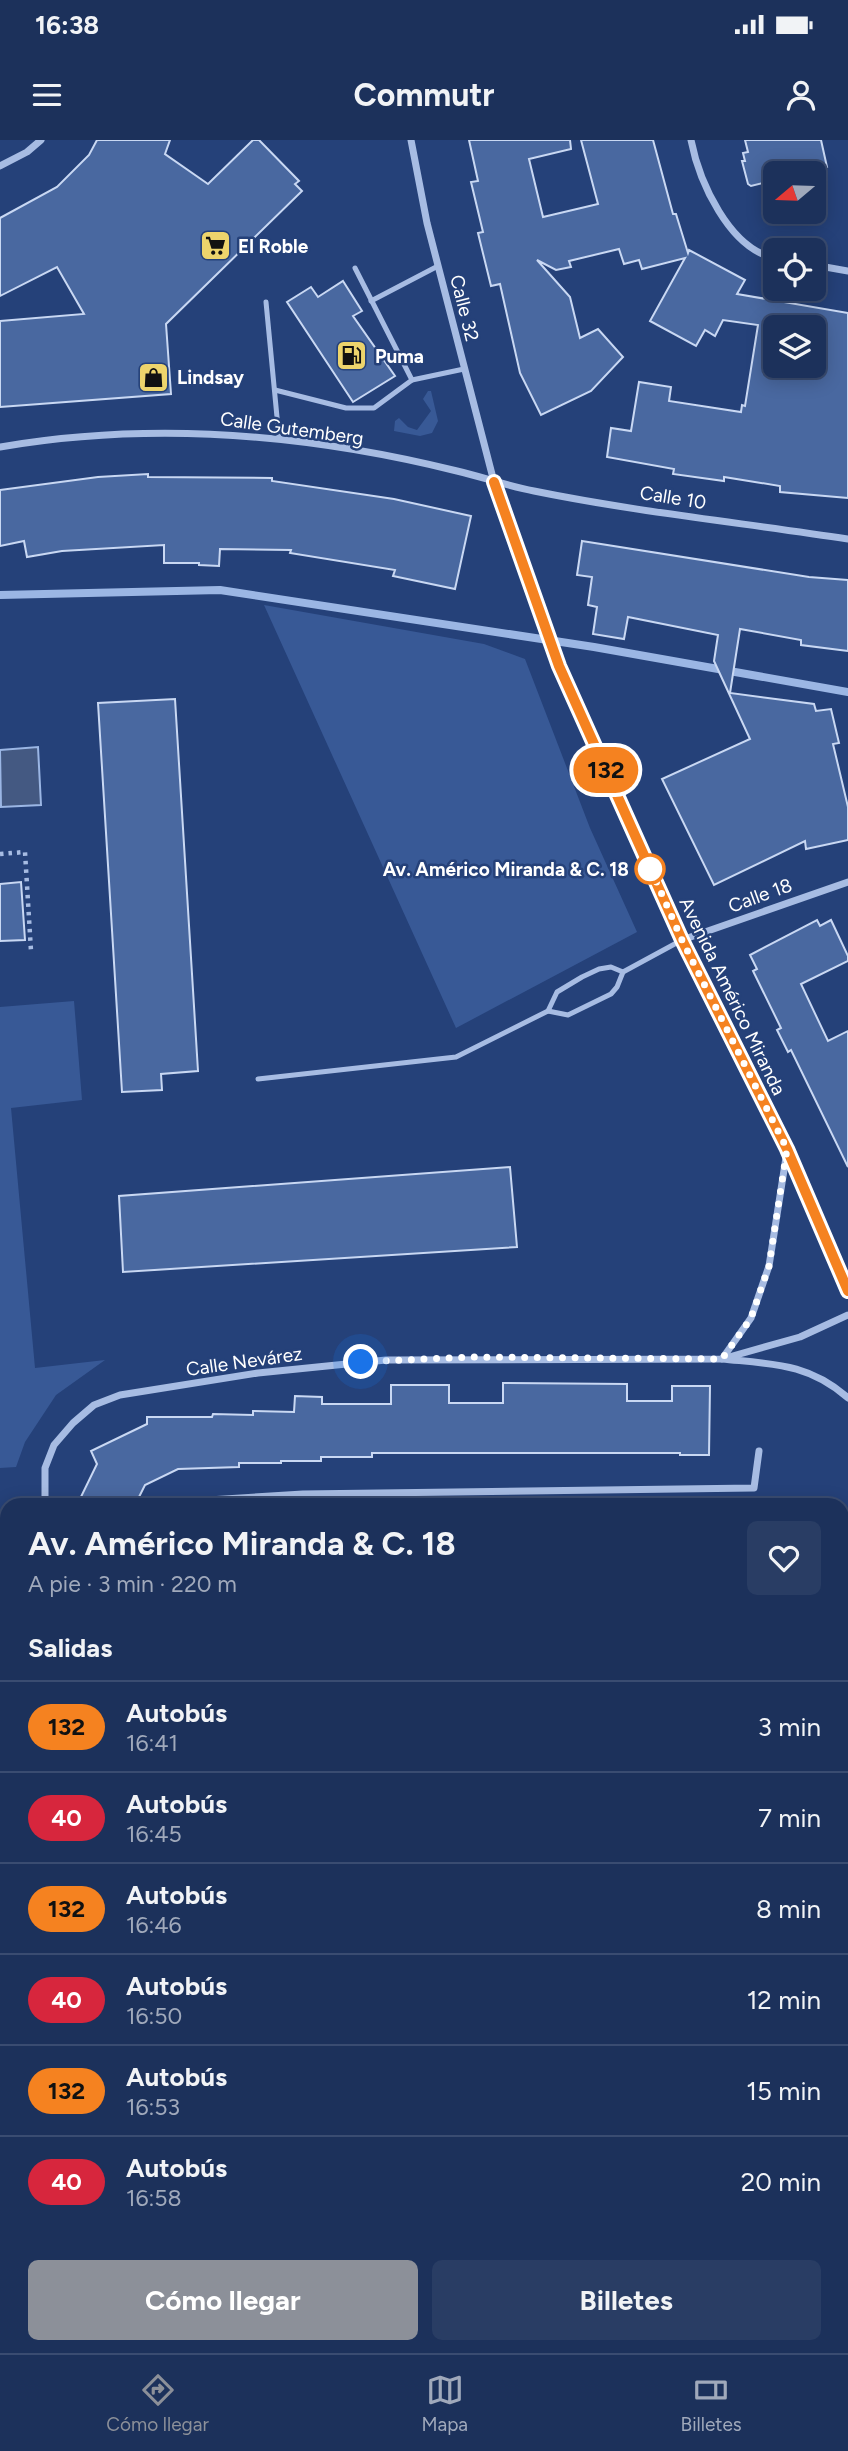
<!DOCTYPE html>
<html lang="es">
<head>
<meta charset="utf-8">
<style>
	:root { --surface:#1c315b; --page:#293d64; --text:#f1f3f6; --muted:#a0a9bb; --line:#3a4c71; --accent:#8c9099 }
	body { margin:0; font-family:Figtree,sans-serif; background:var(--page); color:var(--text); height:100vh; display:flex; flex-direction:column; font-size:26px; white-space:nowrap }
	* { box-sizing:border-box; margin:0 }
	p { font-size:23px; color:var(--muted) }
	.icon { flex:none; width:38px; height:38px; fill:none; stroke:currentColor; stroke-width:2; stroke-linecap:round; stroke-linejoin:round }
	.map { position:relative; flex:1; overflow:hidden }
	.drawer { position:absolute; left:0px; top:1358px; width:849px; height:856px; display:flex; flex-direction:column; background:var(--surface); border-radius:21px 21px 0 0; box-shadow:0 4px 18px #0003,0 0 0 2px var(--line) }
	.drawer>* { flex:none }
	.badge { padding:0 14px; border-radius:23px; font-size:24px; line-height:46px }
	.needle { width:46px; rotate:251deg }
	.controls { position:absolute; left:763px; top:21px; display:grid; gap:14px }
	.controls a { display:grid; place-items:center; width:63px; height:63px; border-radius:10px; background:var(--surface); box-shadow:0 4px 18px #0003,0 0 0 2px var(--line); font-size:35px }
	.you { position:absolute; width:35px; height:35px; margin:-18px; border:5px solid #fff; border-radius:50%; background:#1a73e8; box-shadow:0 0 0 10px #1a73e833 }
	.map>.badge { position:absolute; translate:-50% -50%; box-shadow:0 0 0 4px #fff }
	h2 { padding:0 28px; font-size:26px; line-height:63px }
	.round { display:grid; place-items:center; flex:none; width:74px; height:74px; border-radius:10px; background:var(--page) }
	.overview { display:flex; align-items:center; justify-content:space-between; height:119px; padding:0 28px }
	h1 { font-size:33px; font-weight:700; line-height:52px }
	.action { display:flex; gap:14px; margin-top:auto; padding:14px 28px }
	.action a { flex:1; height:80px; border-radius:10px; background:var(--accent); color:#fff; font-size:28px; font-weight:700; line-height:80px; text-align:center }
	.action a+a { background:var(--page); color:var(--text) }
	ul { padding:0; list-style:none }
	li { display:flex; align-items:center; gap:21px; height:91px; padding:0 28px; border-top:2px solid var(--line) }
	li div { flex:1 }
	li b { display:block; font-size:26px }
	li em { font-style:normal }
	li .badge { min-width:77px; font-weight:700; text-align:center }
	.status { display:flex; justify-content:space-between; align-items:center; height:49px; padding:0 35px; background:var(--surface); direction:ltr }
	.status svg { height:19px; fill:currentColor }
	header { display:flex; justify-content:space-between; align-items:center; height:91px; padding:0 28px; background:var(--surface); font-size:32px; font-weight:700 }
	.tab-bar { display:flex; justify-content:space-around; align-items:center; height:98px; border-top:2px solid var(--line); background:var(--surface); font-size:19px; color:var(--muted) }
	.tab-bar a { display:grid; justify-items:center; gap:4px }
	.tab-bar .selected { color:var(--accent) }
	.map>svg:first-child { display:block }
</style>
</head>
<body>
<div class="status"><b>16:38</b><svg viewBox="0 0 49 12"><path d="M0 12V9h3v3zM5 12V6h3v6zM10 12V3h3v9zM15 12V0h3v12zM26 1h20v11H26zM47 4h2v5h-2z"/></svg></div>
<header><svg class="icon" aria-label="menu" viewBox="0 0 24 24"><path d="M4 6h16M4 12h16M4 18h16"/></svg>Commutr<svg class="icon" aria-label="person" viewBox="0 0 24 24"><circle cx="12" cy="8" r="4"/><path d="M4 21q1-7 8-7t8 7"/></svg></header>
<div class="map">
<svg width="848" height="2213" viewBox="0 0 848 2213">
	<rect width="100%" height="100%" fill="#254179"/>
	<g fill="#385996">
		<path d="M428 251H431L438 281 432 293 420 296 394 291 395 281 399 278 408 287 417 290 431 271 423 259Z"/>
		<path d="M264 465 484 504 525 519 590 688 637 792 456 888Z"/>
		<path d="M74 861 82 960 11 968 35 1228 105 1220 56 1255 25 1302 16 1327 0 1328V867Z"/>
		<path d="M848 1694V1936L842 1903V1697Z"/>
	</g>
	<path fill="#445982" stroke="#9bb6e4" stroke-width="2" d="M38 607 41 665 1 667 0 610Z"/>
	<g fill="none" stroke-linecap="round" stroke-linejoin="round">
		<path stroke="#9bb6e4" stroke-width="8" d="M0 455 220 450 594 507 848 552"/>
	</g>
	<g fill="#4968a0" stroke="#c9d8f3" stroke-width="2" fill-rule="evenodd">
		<path d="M97 0H170L165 14 208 44 253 0H259L299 41 295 44 302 51 166 184 171 254 0 267V181L84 174 57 127 0 156V78L57 47 89 15Z"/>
		<path d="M469 0H570L571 9 529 19 543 77 598 64 581 0H653L673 74H676L688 113 689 110 745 140 737 154 848 173V358L780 352V346L724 337V341L673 334 674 329 607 317 611 288 631 291 639 242 671 247 669 261 741 272 742 265 745 266 758 185 723 180 715 196 705 190 696 206 650 181 685 118 642 129 639 120 624 124 619 109 569 121 571 127 556 130 537 120 570 157 580 198 598 189 623 217 591 251 541 275 520 233 500 144 491 146 478 93 483 92 471 42 478 41ZM775 187H814V226H775Z"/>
		<path d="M745 0H821L827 27 803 33H775V40L751 46 748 44 742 21H745L743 13 748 12Z"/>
		<path d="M343 141 362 171 353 176 395 236 353 262 287 162 311 147 318 157Z"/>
		<path d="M148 334V337L272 338V341L394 359 471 376 455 449 393 436 395 430 290 413 291 410 220 409 219 426 199 425V423H164V405L62 411 27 417 24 401 0 406V350L98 337Z"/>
		<path d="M582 401 809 437 848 440V511L801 505V500L740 489 730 553 814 564 816 571 831 569 839 603 833 604 848 667V700L806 709 805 701 714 745 662 639 750 599 714 521 718 495 628 477 624 499 593 494 597 467 588 465 592 437 577 435Z"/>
		<path d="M175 559 198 931 161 934 162 950 122 952 98 563Z"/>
		<path d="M21 742 25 800 0 801V744Z"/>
		<path d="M817 780 820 786 831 780 848 816V821L801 844 828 901 848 891V1027L791 910 788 912 777 890 781 888 753 831 757 829 750 815Z"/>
		<path d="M510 1027 517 1107 123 1132 119 1056Z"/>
		<path d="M503 1243 627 1244V1261H672V1246H710L709 1315H680V1313H372V1317H321V1321H281V1323H239V1327L178 1329 145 1345 135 1365H77L97 1324 91 1311 147 1284V1277H212L213 1274 253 1275V1271L294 1272 295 1256 322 1257V1264H391V1245H449V1263H503Z"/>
	</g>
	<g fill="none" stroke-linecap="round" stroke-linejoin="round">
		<path stroke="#a7bce3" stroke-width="4.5" stroke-dasharray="3.5 5" stroke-linecap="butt" d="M0 714 25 712 31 811"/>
		<g stroke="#a7bce3" stroke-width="5">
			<path d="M371 161 438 126"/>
			<path d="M266 162 279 298"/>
			<path d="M412 240 464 229"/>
			<path d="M275 250 346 268H374L412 240 355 128"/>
			<path d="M548 871 568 875 611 854 617 847 623 832 682 800"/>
			<path d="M258 939 456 917 548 871 557 852 582 837 599 829 611 827 623 832"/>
		</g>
		<g stroke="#a7bce3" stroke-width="7">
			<path d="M411 0 427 83 494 342"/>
			<path d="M691 0C699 41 729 109 775 118"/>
			<path d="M0 26 27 12 41 0"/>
			<path d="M814 125 848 131"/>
			<path d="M0 307C152 281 308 294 457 331 483 337 507 346 534 351 637 372 744 383 848 399"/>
			<path d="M682 800 848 742"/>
			<path d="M787 1011 769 1126 751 1178 722 1219C772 1224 809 1223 848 1258"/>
			<path d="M45 1365V1328L54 1305 73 1283 94 1265 120 1255 258 1233 386 1220 722 1219 800 1197 848 1175"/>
			<path d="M181 1365 193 1361 303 1354 754 1348 759 1311"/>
			<path d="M0 1582H7"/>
			<path d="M0 1900 7 1899"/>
		</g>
		<path stroke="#a7bce3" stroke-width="12" d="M494 342 559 526 682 800 787 1009 848 1151"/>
		<g stroke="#fff" stroke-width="21">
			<path d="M842 2084 848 2079"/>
			<path d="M842 2192 848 2189"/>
			<path d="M610 2213 627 2207"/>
			<path d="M789 2213 804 2207"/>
		</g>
	</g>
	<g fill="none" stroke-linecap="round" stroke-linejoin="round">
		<defs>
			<path id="line" d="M494 342 559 526 682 800 787 1009 848 1151"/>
		</defs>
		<use href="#line" stroke="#fff" stroke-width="16"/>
		<use href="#line" stroke="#f58220" stroke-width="10"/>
		<path stroke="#fff" stroke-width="7" stroke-dasharray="0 12.6" d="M361 1222 470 1217 722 1219 751 1178 769 1126 787 1009 682 800 649 725 650 729"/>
	</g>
	<defs>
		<symbol id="supermarket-square" viewBox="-11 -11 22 22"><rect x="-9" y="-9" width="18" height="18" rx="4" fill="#edd46c" stroke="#254179"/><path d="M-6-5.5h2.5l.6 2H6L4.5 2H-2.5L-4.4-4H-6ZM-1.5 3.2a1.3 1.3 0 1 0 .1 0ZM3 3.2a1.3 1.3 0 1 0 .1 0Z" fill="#111"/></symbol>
		<symbol id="fuel-square" viewBox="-11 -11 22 22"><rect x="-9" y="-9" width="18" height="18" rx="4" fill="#edd46c" stroke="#254179"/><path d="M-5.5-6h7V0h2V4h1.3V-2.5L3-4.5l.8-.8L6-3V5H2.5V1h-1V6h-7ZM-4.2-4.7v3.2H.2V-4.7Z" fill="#111"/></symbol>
		<symbol id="shop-square" viewBox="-11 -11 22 22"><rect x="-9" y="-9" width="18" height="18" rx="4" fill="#edd46c" stroke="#254179"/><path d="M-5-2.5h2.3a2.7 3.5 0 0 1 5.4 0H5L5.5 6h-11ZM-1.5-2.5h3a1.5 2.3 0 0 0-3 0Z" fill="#111"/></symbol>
	</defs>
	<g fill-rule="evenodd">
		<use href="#supermarket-square" x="198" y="88" width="35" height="35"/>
		<use href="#fuel-square" x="334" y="198" width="35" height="35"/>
		<use href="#shop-square" x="136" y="220" width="35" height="35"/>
	</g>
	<circle fill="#fff" stroke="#f58220" stroke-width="3.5" cx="650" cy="729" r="14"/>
	<g text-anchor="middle" stroke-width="5" stroke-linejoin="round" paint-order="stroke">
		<g font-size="19" font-weight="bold" fill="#fff" stroke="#254179" text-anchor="start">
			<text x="238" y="113">El Roble</text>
			<text x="375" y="223">Puma</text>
			<text x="177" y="244">Lindsay</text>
		</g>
		<g font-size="19" fill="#fff" stroke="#254179">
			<text transform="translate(465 168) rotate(76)" y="7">Calle 32</text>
			<text transform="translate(292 288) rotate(8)" y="7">Calle Gutemberg</text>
			<text transform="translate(673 357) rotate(9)" y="7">Calle 10</text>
			<text transform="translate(760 755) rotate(-20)" y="7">Calle 18</text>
			<text transform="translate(733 856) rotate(64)" y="7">Avenida Américo Miranda</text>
			<text transform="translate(244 1221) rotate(-8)" y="7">Calle Nevárez</text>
		</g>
		<g font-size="19" font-weight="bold" fill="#fff" stroke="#254179" text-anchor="end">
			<text x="629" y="736">Av. Américo Miranda &amp; C. 18</text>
		</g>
	</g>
</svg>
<div class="controls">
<a><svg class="needle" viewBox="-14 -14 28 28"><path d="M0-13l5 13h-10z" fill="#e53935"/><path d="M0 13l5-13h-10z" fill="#a0a9bb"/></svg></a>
<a><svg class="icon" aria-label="locate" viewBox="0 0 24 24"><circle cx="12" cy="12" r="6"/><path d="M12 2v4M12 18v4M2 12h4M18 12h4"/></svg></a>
<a><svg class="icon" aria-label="layers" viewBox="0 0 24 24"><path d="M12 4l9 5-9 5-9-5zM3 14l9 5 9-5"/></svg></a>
</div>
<div class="you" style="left:361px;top:1222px"></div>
<b class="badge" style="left:606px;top:630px;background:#f58220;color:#111">132</b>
<section class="drawer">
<div class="overview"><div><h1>Av. Américo Miranda &amp; C. 18</h1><p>A pie · 3 min · 220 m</p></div><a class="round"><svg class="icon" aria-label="heart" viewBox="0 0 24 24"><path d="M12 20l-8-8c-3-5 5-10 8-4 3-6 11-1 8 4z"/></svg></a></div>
<h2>Salidas</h2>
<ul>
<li><span class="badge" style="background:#f58220;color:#111">132</span><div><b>Autobús</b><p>16:41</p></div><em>3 min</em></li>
<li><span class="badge" style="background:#d7263d;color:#fff">40</span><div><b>Autobús</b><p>16:45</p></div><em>7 min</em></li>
<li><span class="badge" style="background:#f58220;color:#111">132</span><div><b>Autobús</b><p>16:46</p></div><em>8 min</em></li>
<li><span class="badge" style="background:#d7263d;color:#fff">40</span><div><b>Autobús</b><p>16:50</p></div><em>12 min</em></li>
<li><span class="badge" style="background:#f58220;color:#111">132</span><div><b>Autobús</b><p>16:53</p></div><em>15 min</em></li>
<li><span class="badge" style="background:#d7263d;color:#fff">40</span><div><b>Autobús</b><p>16:58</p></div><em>20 min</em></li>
</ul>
<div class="action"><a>Cómo llegar</a><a>Billetes</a></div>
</section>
</div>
<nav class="tab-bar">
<a class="selected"><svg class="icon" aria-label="directions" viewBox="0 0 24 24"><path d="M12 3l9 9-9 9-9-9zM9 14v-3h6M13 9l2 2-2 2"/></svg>Cómo llegar</a>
<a><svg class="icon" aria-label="map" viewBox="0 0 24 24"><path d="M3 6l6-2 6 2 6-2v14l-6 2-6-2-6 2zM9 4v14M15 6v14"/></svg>Mapa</a>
<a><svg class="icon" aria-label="tickets" viewBox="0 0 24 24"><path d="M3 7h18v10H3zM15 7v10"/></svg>Billetes</a>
</nav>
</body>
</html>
